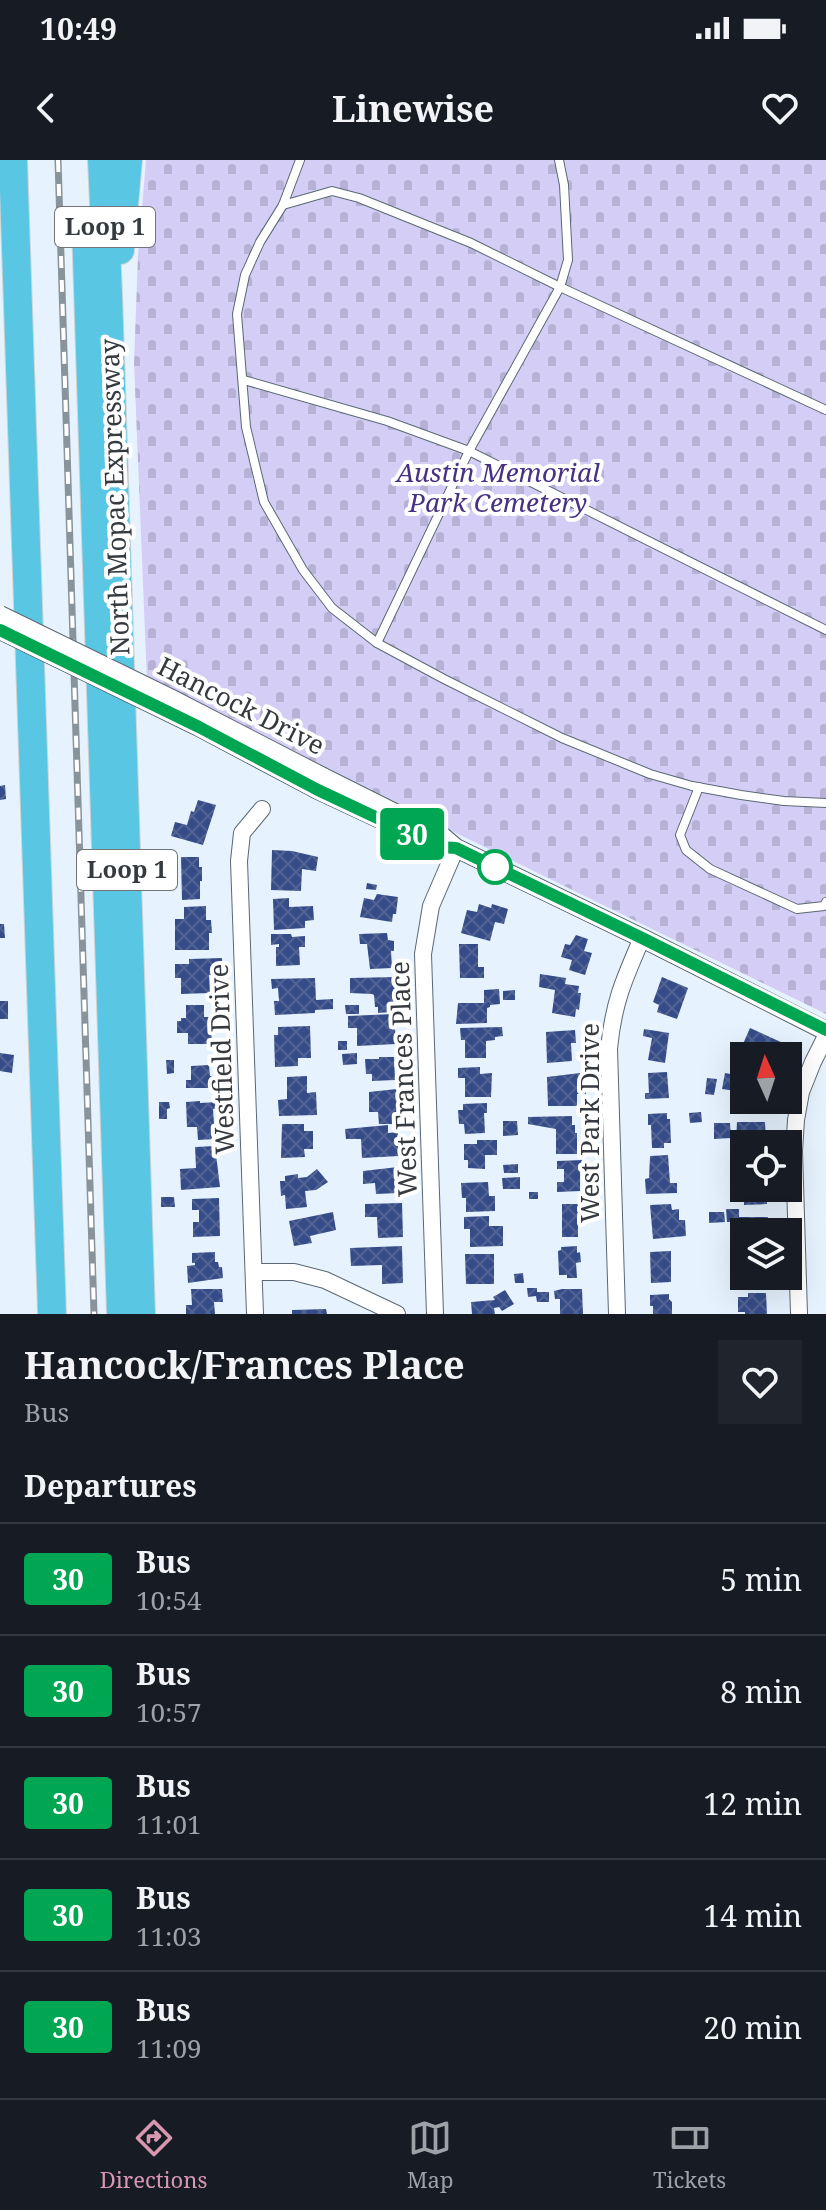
<!DOCTYPE html>
<html lang="en">
<head>
<meta charset="utf-8">
<style>
	:root { --surface:#171b24; --page:#20242c; --text:#f1f3f6; --muted:#9ea1a6; --line:#363941; --accent:#d899b0 }
	body { margin:0; font-family:"Noto Serif",serif; background:var(--page); color:var(--text); height:100vh; display:flex; flex-direction:column; font-size:30px; white-space:nowrap }
	* { box-sizing:border-box; margin:0 }
	p { font-size:26px; color:var(--muted) }
	.icon { flex:none; width:44px; height:44px; fill:none; stroke:currentColor; stroke-width:2; stroke-linecap:round; stroke-linejoin:round }
	.map { position:relative; height:1154px; overflow:hidden }
	.drawer { display:flex; flex-direction:column; background:var(--surface); flex:1 }
	.drawer>* { flex:none }
	.badge { padding:0 16px; border-radius:6px; font-size:28px; line-height:52px }
	.needle { width:52px; rotate:357deg }
	.fabs { position:absolute; left:730px; top:882px; display:grid; gap:16px }
	.fabs a { display:grid; place-items:center; width:72px; height:72px; border-radius:0px; background:var(--surface); box-shadow:0 8px 32px #0002; font-size:40px }
	.map>.badge { position:absolute; translate:-50% -50%; box-shadow:0 0 0 4px #fff }
	h2 { padding:0 24px; font-size:30px; line-height:72px }
	.round { display:grid; place-items:center; flex:none; width:84px; height:84px; border-radius:0px; background:var(--page) }
	.head { display:flex; align-items:center; justify-content:space-between; height:136px; padding:0 24px }
	h1 { font-size:38px; font-weight:700; line-height:60px }
	ul { padding:0; list-style:none }
	li { display:flex; align-items:center; gap:24px; height:112px; padding:0 24px; border-top:2px solid var(--line) }
	li div { flex:1 }
	li b { display:block; font-size:30px }
	li em { font-style:normal }
	li .badge { min-width:88px; font-weight:700; text-align:center }
	.status { display:flex; justify-content:space-between; align-items:center; height:56px; padding:0 40px; background:var(--surface); direction:ltr }
	.status svg { height:22px; fill:currentColor }
	header { display:flex; justify-content:space-between; align-items:center; height:104px; padding:0 24px; background:var(--surface); font-size:36px; font-weight:700 }
	.tabs { display:flex; justify-content:space-around; align-items:center; height:112px; border-top:2px solid var(--line); background:var(--surface); font-size:22px; color:var(--muted) }
	.tabs a { display:grid; justify-items:center; gap:4px }
	.tabs .selected { color:var(--accent) }
	.map>svg:first-child { display:block }
</style>
</head>
<body>
<div class="status"><b>10:49</b><svg viewBox="0 0 49 12"><path d="M0 12V9h3v3zM5 12V6h3v6zM10 12V3h3v9zM15 12V0h3v12zM26 1h20v11H26zM47 4h2v5h-2z"/></svg></div>
<header><svg class="icon" aria-label="back" viewBox="0 0 24 24"><path d="M15 5l-7 7 7 7"/></svg>Linewise<svg class="icon" aria-label="heart" viewBox="0 0 24 24"><path d="M12 20l-8-8c-3-5 5-10 8-4 3-6 11-1 8 4z"/></svg></header>
<div class="map">
<svg width="826" height="1154" viewBox="0 0 826 1154">
	<defs>
		<pattern id="cemetery-stones" width="16" height="16" patternUnits="userSpaceOnUse" patternTransform="scale(2)"><rect width="16" height="16" fill="#d4cef7"/><path d="M2 7V4a2 2 0 0 1 4 0v3zM10 15v-3a2 2 0 0 1 4 0v3z" fill="#b7b2d5"/></pattern>
		<pattern id="building-cross-hatch" width="8" height="8" patternUnits="userSpaceOnUse" patternTransform="scale(2)"><rect width="8" height="8" fill="#364c88"/><path d="M0 0l8 8M0 8l8-8" fill="none" stroke="#526494"/></pattern>
	</defs>
	<rect width="100%" height="100%" fill="#e6f3fe"/>
	<path fill="url(#cemetery-stones)" d="M146 0H826V854L147 522 134 203 138 96Z"/>
	<g fill="url(#building-cross-hatch)">
		<path d="M5 625 6 639 0 640V626Z"/>
		<path d="M198 640 216 645 203 685 171 676 175 662 187 665 191 651 194 652Z"/>
		<path d="M272 690 292 691 318 697 316 711 302 709 301 731 271 730Z"/>
		<path d="M181 697H199V707H202V721H200V739L182 740Z"/>
		<path d="M367 723 377 725 376 730 366 729Z"/>
		<path d="M377 734 398 737 396 754H393L392 762 360 757 364 738 374 740Z"/>
		<path d="M289 738V747L313 746 314 760 305 761V768L274 770 273 739Z"/>
		<path d="M479 744 491 748 492 744 508 749 504 764 495 762 490 781 461 773 467 750 477 752Z"/>
		<path d="M206 746V760H211L212 773H209V790H175V759H184V747Z"/>
		<path d="M0 764H4L5 778H0Z"/>
		<path d="M387 773 388 780 394 781V791H391L392 808 370 809 367 784H360L359 774Z"/>
		<path d="M271 774H291L292 777 305 776V787H299L300 805 276 806V787H279V784L271 785Z"/>
		<path d="M576 775 588 779 584 791 592 793 585 815 569 810 572 800 561 797 565 784 570 785Z"/>
		<path d="M459 784H478V807H484V818H460Z"/>
		<path d="M222 798V806H211L212 815H209L210 833 181 834V818H175V804H189V799Z"/>
		<path d="M540 814 566 818 565 824 579 826 578 833H581L579 850 576 849 575 857 552 853 555 830 539 827Z"/>
		<path d="M397 817 398 847H390V852L378 853V847H375L374 835 372 834 350 833V818Z"/>
		<path d="M662 817 688 828 677 859 657 852 659 845 653 842Z"/>
		<path d="M315 818 316 840 333 839V849L315 850V853L275 855 274 841H279L278 828 272 829 271 819Z"/>
		<path d="M499 829 500 844 490 845V847L487 848V863L456 864 458 843H484V830Z"/>
		<path d="M515 830V840H503V831Z"/>
		<rect x="0" y="841" width="8" height="18"/>
		<path d="M186 845H204V857H211V862H213L211 884H188V873H177V861H181V858H186Z"/>
		<path d="M345 845H359V854H346Z"/>
		<path d="M394 854 396 884 357 886V868H348V856Z"/>
		<path d="M310 866 311 898H298V906L275 907 274 875H278V867Z"/>
		<path d="M502 867 503 876 495 877V880L486 881V898H465V880H461L460 868Z"/>
		<path d="M750 868 783 883 780 896H745L749 887 743 884Z"/>
		<path d="M644 869 669 873 665 903 648 900 652 878 643 876Z"/>
		<path d="M575 870 576 883H571L572 901 547 903 546 872Z"/>
		<rect x="338" y="881" width="9" height="9"/>
		<path d="M0 893 14 895 12 913 0 911Z"/>
		<path d="M357 893V904L343 905 342 894Z"/>
		<path d="M379 897H394L395 920 372 921V914H366L365 899H379Z"/>
		<path d="M166 900H174V913L167 914Z"/>
		<path d="M209 905 210 916H213L211 928H186V920H191V906Z"/>
		<path d="M480 907V914L492 913 491 937H465V918H458V908Z"/>
		<path d="M667 912 669 938 645 939V933H649L648 913Z"/>
		<path d="M580 913V920L585 919 586 934H577V946H548L547 917Z"/>
		<path d="M725 913 741 916 740 919H744V932L722 929Z"/>
		<path d="M307 916V933L316 932 317 955 279 956 278 940 287 939V917Z"/>
		<path d="M707 918 717 919 714 935 705 934Z"/>
		<path d="M397 929 398 964H379L378 952H369V932Z"/>
		<path d="M744 940H765L764 950 742 947Z"/>
		<path d="M200 941V943L217 942V949H213L215 979 198 980 197 967H187L186 942Z"/>
		<path d="M159 942H169L170 948 167 949V959H159Z"/>
		<path d="M487 943V953H484L485 973 465 974 464 964H459L458 950H463V944Z"/>
		<path d="M701 952 702 962 690 963 689 953Z"/>
		<path d="M667 953V959H670L671 983H664V988H652L651 965H648V954Z"/>
		<path d="M572 956V965H575V973H577V994H556V969L528 964V957Z"/>
		<path d="M503 961H517L518 975 503 976Z"/>
		<path d="M737 962H765L766 984H744V1000H735Z"/>
		<path d="M714 963H730L731 978 714 979Z"/>
		<path d="M282 964H304V971H313V989H304L305 997 281 998Z"/>
		<path d="M388 965V973L398 972 399 996 362 998 361 979H346L345 969Z"/>
		<path d="M477 980H497V995H485V1009L468 1008V1000H464V984H477Z"/>
		<path d="M215 986 220 1027 181 1030 180 1009 196 1008 195 987Z"/>
		<path d="M668 995 670 1023H677V1033L646 1034 645 1019 649 1018 650 996Z"/>
		<path d="M583 1000V1011H580V1031L557 1032V1022H564V1009H557V1001Z"/>
		<path d="M518 1004V1013H504L503 1005Z"/>
		<path d="M398 1007 399 1033 376 1034 375 1023 363 1024V1011Z"/>
		<path d="M317 1009 328 1022 316 1030 305 1031 307 1047 286 1049 285 1035 281 1036 280 1021H285V1016L298 1014V1018L307 1017Z"/>
		<rect x="737" y="1015" width="7" height="12"/>
		<path d="M520 1017V1029H503L502 1018Z"/>
		<path d="M488 1022 489 1036H495V1051L466 1052V1038H462L461 1023Z"/>
		<path d="M744 1028H766L767 1044 744 1045Z"/>
		<rect x="529" y="1032" width="9" height="7"/>
		<path d="M161 1037H174L175 1047H161Z"/>
		<path d="M219 1038 220 1076 193 1077V1062H199V1050H192V1039Z"/>
		<path d="M402 1043 403 1077 378 1078 377 1057H365V1044Z"/>
		<path d="M562 1044H582L583 1063H578V1077H562Z"/>
		<path d="M671 1044 672 1050 679 1049V1060H685L686 1076 653 1079 650 1045Z"/>
		<path d="M726 1049H739V1057H768V1065H762L763 1072H744V1087H738V1084H736L737 1062H727Z"/>
		<path d="M333 1052 336 1070 310 1076 312 1083 294 1086 289 1061Z"/>
		<path d="M709 1052H724L725 1062 709 1063Z"/>
		<path d="M489 1056V1066H503V1086L470 1087V1069H464V1057Z"/>
		<path d="M402 1086 403 1123 382 1124V1105L351 1106 350 1088Z"/>
		<path d="M577 1086V1093L580 1092 581 1102 576 1103 577 1118H567V1115H559L558 1091 561 1090V1087Z"/>
		<path d="M671 1091V1122L651 1123 650 1092Z"/>
		<path d="M215 1092V1102H218L219 1107H222L223 1118 188 1123 187 1106 195 1105V1103H192V1093Z"/>
		<path d="M465 1094H494V1124H466Z"/>
		<path d="M523 1113 524 1123H515L514 1114Z"/>
		<path d="M733 1116H769V1125H762L761 1128 733 1129Z"/>
		<path d="M527 1128H537V1132H549V1142H537L536 1136 528 1137Z"/>
		<path d="M191 1129H222L223 1142H214L215 1154H186V1145H192Z"/>
		<path d="M562 1129H582L583 1154H560V1139H555L554 1131Z"/>
		<path d="M505 1130 514 1144 502 1151 499 1147 494 1148 495 1154H472L471 1142 495 1140 493 1137Z"/>
		<path d="M748 1133H766L767 1154H745V1152H738V1137H748Z"/>
		<path d="M669 1134V1139L672 1142V1154H653V1146H650V1135Z"/>
		<path d="M326 1149 327 1154H292V1150Z"/>
	</g>
	<g fill="none" stroke-linecap="round" stroke-linejoin="round">
		<defs>
			<g id="service">
				<path d="M300 0 283 45 260 82 245 115 237 154 246 267 264 342 303 410 332 448 377 483 444 519 562 578 650 614 692 626 741 635 784 641 826 643"/>
				<path d="M283 45 332 31 359 38 471 83 560 127 568 100 564 25 559 0"/>
				<path d="M244 220 387 261 469 291 826 470"/>
				<path d="M377 483 469 291 560 127 826 250"/>
				<path d="M699 627 680 675 686 690 710 709 797 749 824 746 826 742"/>
			</g>
			<g id="minor">
				<path d="M254 1112H294L325 1120 397 1154"/>
				<path d="M255 1154 239 701 242 673 262 649"/>
				<path d="M435 1154 423 794 431 746 456 688"/>
				<path d="M617 1154 609 889C613 844 624 819 642 778"/>
				<path d="M799 1154 794 991 796 960 801 932 813 902 826 876"/>
			</g>
			<g id="tertiary">
				<path d="M323 617 443 677 456 688 642 778 826 871"/>
				<path d="M318 630 395 666"/>
			</g>
			<g id="motorway">
				<path d="M13 0 52 1154"/>
				<path d="M102 0 108 133 141 1154"/>
				<path d="M86 67 121 1154"/>
				<path d="M120 90 128 0"/>
			</g>
		</defs>
		<use href="#service" stroke="#5a6873" stroke-width="10"/>
		<use href="#minor" stroke="#5a6873" stroke-width="18"/>
		<use href="#tertiary" stroke="#5a6873" stroke-width="20"/>
		<use href="#motorway" stroke="#d2d4d5" stroke-width="30"/>
		<use href="#service" stroke="#fff" stroke-width="8"/>
		<use href="#minor" stroke="#fff" stroke-width="16"/>
		<use href="#tertiary" stroke="#fff" stroke-width="18"/>
		<use href="#motorway" stroke="#59c7e3" stroke-width="28"/>
		<defs>
			<path id="rail" d="M58 0 94 1154"/>
		</defs>
		<use href="#rail" stroke="#89939b" stroke-width="7"/>
		<use href="#rail" stroke="#fff" stroke-width="4" stroke-dasharray="12" stroke-linecap="butt"/>
		<defs>
			<g id="tertiary-bridge">
				<path d="M0 455 168 537 323 617"/>
				<path d="M0 470 199 567 318 630"/>
			</g>
		</defs>
		<use href="#tertiary-bridge" stroke="#5a6873" stroke-width="20" stroke-linecap="butt"/>
		<use href="#tertiary-bridge" stroke="#fff" stroke-width="18"/>
	</g>
	<g fill="none" stroke-linecap="round" stroke-linejoin="round">
		<defs>
			<path id="line" d="M0 470 199 567 318 630 439 687 456 688 642 778 826 870"/>
		</defs>
		<use href="#line" stroke="#fff" stroke-width="18"/>
		<use href="#line" stroke="#00a651" stroke-width="12"/>
	</g>
	<circle fill="#fff" stroke="#00a651" stroke-width="4" cx="495" cy="707" r="16"/>
	<g text-anchor="middle" stroke-width="8" stroke-linejoin="round" paint-order="stroke">
		<g fill="#fff" stroke="#717579" stroke-width="2">
			<rect x="55" y="47" width="100" height="40" rx="6"/>
			<rect x="77" y="690" width="100" height="40" rx="6"/>
		</g>
		<g font-size="24" font-weight="bold" fill="#343a3f">
			<text x="105" y="75">Loop 1</text>
			<text x="127" y="718">Loop 1</text>
		</g>
		<g font-size="26" font-style="italic" fill="#473183" stroke="#fff">
			<text x="498" y="322">Austin Memorial<tspan x="498" dy="30">Park Cemetery</tspan></text>
		</g>
		<g font-size="26" fill="#343a3f" stroke="#fff">
			<text transform="translate(115 337) rotate(-92)" y="9">North Mopac Expressway</text>
			<text transform="translate(241 546) rotate(27)" y="9">Hancock Drive</text>
			<text transform="translate(222 899) rotate(-92)" y="9">Westfield Drive</text>
			<text transform="translate(404 919) rotate(-92)" y="9">West Frances Place</text>
			<text transform="translate(590 963) rotate(-90)" y="9">West Park Drive</text>
		</g>
	</g>
</svg>
<div class="fabs">
<a><svg class="needle" viewBox="-14 -14 28 28"><path d="M0-13l5 13h-10z" fill="#e53935"/><path d="M0 13l5-13h-10z" fill="#9ea1a6"/></svg></a>
<a><svg class="icon" aria-label="locate" viewBox="0 0 24 24"><circle cx="12" cy="12" r="6"/><path d="M12 2v4M12 18v4M2 12h4M18 12h4"/></svg></a>
<a><svg class="icon" aria-label="layers" viewBox="0 0 24 24"><path d="M12 4l9 5-9 5-9-5zM3 14l9 5 9-5"/></svg></a>
</div>
<b class="badge" style="left:412px;top:674px;background:#00a651;color:#fff">30</b>
</div>
<section class="drawer">
<div class="head"><div><h1>Hancock/Frances Place</h1><p>Bus</p></div><a class="round"><svg class="icon" aria-label="heart" viewBox="0 0 24 24"><path d="M12 20l-8-8c-3-5 5-10 8-4 3-6 11-1 8 4z"/></svg></a></div>
<h2>Departures</h2>
<ul>
<li><span class="badge" style="background:#00a651;color:#fff">30</span><div><b>Bus</b><p>10:54</p></div><em>5 min</em></li>
<li><span class="badge" style="background:#00a651;color:#fff">30</span><div><b>Bus</b><p>10:57</p></div><em>8 min</em></li>
<li><span class="badge" style="background:#00a651;color:#fff">30</span><div><b>Bus</b><p>11:01</p></div><em>12 min</em></li>
<li><span class="badge" style="background:#00a651;color:#fff">30</span><div><b>Bus</b><p>11:03</p></div><em>14 min</em></li>
<li><span class="badge" style="background:#00a651;color:#fff">30</span><div><b>Bus</b><p>11:09</p></div><em>20 min</em></li>
</ul>
</section>
<nav class="tabs">
<a class="selected"><svg class="icon" aria-label="directions" viewBox="0 0 24 24"><path d="M12 3l9 9-9 9-9-9zM9 14v-3h6M13 9l2 2-2 2"/></svg>Directions</a>
<a><svg class="icon" aria-label="map" viewBox="0 0 24 24"><path d="M3 6l6-2 6 2 6-2v14l-6 2-6-2-6 2zM9 4v14M15 6v14"/></svg>Map</a>
<a><svg class="icon" aria-label="tickets" viewBox="0 0 24 24"><path d="M3 7h18v10H3zM15 7v10"/></svg>Tickets</a>
</nav>
</body>
</html>
